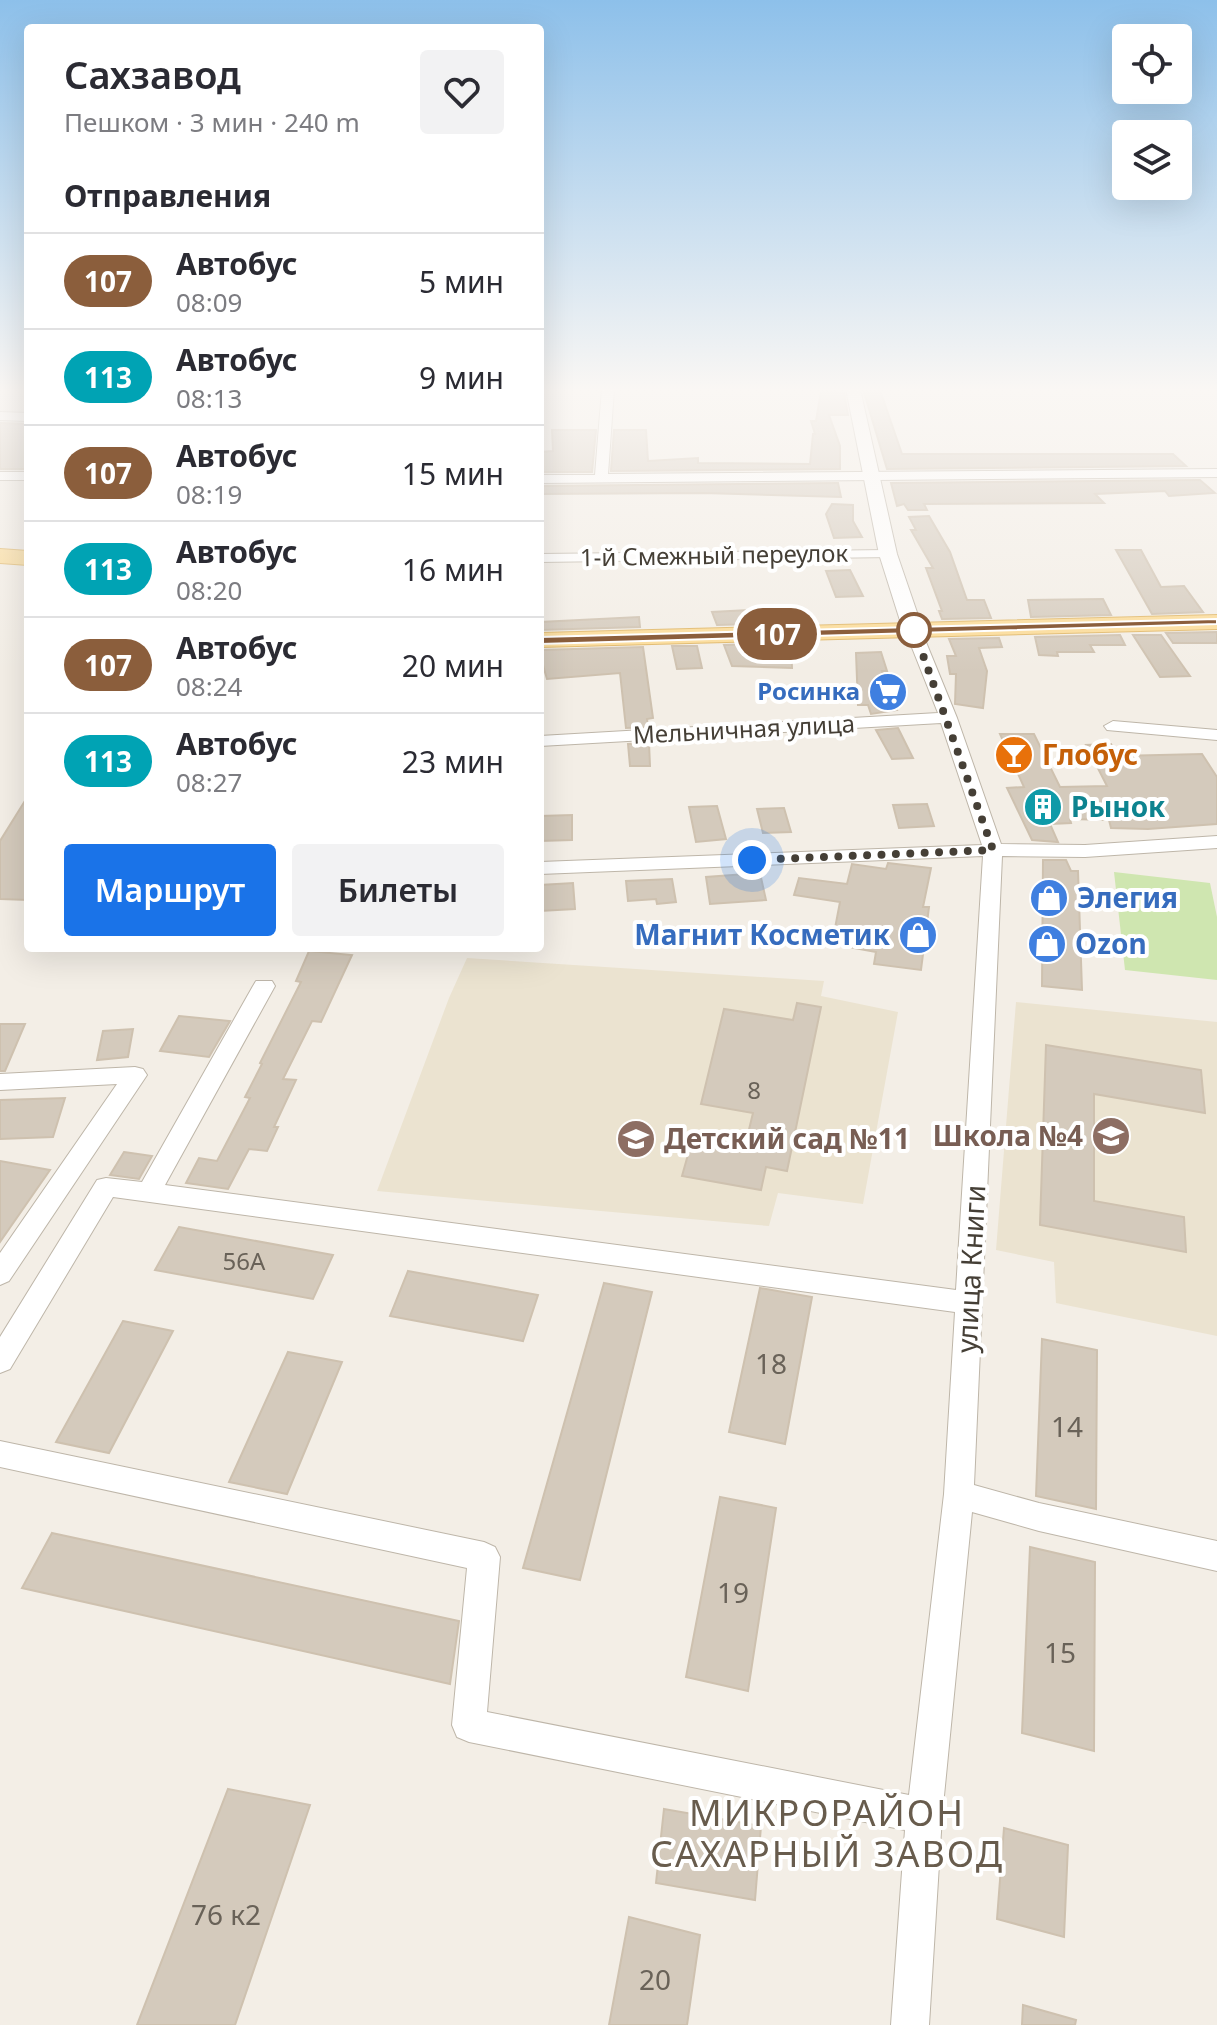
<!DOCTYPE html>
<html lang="ru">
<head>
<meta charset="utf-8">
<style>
	:root { --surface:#fff; --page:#f2f2f3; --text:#2b2b33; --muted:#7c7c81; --line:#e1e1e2; --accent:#1a73e8 }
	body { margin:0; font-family:"Noto Sans",sans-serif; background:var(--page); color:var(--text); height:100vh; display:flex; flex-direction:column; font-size:30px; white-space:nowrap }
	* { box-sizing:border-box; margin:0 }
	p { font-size:26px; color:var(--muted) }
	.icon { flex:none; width:44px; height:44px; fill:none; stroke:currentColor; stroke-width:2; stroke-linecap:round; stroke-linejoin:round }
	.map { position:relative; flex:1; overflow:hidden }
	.panel { position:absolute; left:24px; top:24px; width:520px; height:928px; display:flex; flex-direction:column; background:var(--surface); border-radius:8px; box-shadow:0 8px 32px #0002 }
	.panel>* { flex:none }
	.badge { padding:0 16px; border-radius:26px; font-size:28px; line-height:52px }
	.fabs { position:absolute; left:1112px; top:24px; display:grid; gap:16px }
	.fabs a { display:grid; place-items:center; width:80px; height:80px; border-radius:8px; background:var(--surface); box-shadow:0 8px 32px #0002; font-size:40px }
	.you { position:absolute; width:40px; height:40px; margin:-20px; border:6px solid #fff; border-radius:50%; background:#1a73e8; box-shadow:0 0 0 12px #1a73e833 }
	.map>.badge { position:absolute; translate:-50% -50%; box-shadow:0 0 0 4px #fff }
	h2 { padding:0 40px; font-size:30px; line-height:72px }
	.round { display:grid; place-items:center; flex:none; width:84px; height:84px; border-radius:8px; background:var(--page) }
	.summary { display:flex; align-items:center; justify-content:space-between; height:136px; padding:0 40px }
	h1 { font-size:38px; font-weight:600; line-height:60px }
	.primary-button { display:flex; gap:16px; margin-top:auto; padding:16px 40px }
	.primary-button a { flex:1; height:92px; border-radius:8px; background:var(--accent); color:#fff; font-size:32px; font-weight:600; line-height:92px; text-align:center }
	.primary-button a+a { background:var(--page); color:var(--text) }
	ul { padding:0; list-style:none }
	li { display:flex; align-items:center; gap:24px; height:96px; padding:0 40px; border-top:2px solid var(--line) }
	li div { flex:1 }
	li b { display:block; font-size:30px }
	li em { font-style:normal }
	li .badge { min-width:88px; font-weight:700; text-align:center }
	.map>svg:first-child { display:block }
</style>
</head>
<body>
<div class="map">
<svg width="1217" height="2025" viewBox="0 0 1217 2025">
	<rect width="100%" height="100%" fill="#f3eee6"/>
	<g fill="#ebe3d0">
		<path d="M467 958 824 981 821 996 898 1012 863 1204 778 1193 769 1226 377 1191 449 998Z"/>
		<path d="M1016 1002 1217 1022V1336L1056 1303 1054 1262 996 1250Z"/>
	</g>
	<path fill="#cfe6b0" d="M1114 872 1210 883 1217 917V980L1125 970Z"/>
	<g fill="#d4cabc" stroke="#cec1af" stroke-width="2">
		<path d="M863 389H877L881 393 902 454H1173L1186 466 887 469Z"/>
		<path d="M821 391 844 393 848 415H829L840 446V469L611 471 614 430H646L648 461 698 458V463L810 464 813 434H815L811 421H816Z"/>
		<path d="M0 423 28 424V469H0Z"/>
		<path d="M552 430H596L592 472H540V452L553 451Z"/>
		<path d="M1200 480 1215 493 1169 496 1165 491 1095 494 1104 503 924 504 927 510H908L904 504 897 506 891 483Z"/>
		<path d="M838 483 841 497 703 493 540 494V486Z"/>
		<path d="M832 504 853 505V521L862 537 834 538 826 514Z"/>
		<path d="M929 516 950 552 967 600H984L991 618 942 619 939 611H942L926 568H933L911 530H916L909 517Z"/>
		<path d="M1116 550H1141L1161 587 1184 586 1203 612 1152 614Z"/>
		<path d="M850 570 863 596 836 597 826 571Z"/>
		<path d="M1103 599 1111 615 1031 617 1028 600Z"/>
		<path d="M789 608 790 623 717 625 712 612Z"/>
		<path d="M639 617 640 627 540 630V622Z"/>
		<path d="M1217 632V643H1173L1166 633Z"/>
		<path d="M1120 635 1125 645H1090L1094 652H1057L1058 656 1039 655 1035 637Z"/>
		<path d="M1133 635H1161L1190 676 1160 677Z"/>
		<path d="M999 638 1002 647 979 648 987 671 983 708 955 704 956 674H950L947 656H956L949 639Z"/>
		<path d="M791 643 792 668 732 666 724 645Z"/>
		<path d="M672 646H697L702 668 677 669Z"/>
		<path d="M643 647 653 718 647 719 648 727 626 728 620 673 547 679 540 655V650Z"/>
		<path d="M881 652 887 671H882L897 710 871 714 868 705H858L856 653Z"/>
		<path d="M898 728 913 758 892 759 876 730Z"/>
		<path d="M1000 734H1034L1060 787 1107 786 1086 745 1111 744 1117 756 1202 754 1217 777V824L1148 829 1111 828 1109 820 1070 819 1071 823 1050 824 1058 842 1032 840 1007 788 1024 787Z"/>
		<path d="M649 743 650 766H630L628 744Z"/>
		<path d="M28 796V900L0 899V841Z"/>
		<path d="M927 804 934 826 899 828 893 805Z"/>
		<path d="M717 806 726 839 696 842 689 807Z"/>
		<path d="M784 808 791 832 763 833 757 809Z"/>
		<path d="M572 815V840L540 841V816Z"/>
		<path d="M1043 860H1066L1071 871H1078L1082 990 1042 986Z"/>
		<path d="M888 863 931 868 923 907H929L921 970 874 964 876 952 832 944 840 902 794 895 799 878 847 884 852 864 886 869Z"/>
		<path d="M760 873 766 900 710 904 706 877Z"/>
		<path d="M672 879 676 902 657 904 656 899 628 901 626 881Z"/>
		<path d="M573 883 575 909 540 911V885Z"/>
		<path d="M309 951 352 955 321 1022 312 1021 283 1079 296 1080 274 1127H278L267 1151 249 1149 228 1189 186 1183 199 1158 217 1161 250 1098 245 1097 262 1064 260 1063 301 982 296 981Z"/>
		<path d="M797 1003 821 1007 787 1171 766 1167 761 1190 682 1176 693 1137 745 1146 753 1113 701 1104 724 1009 793 1020Z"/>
		<path d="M179 1016 230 1021 209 1057 160 1051Z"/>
		<path d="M0 1024H25L5 1071H0Z"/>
		<path d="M133 1029 128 1057 97 1060 103 1031Z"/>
		<path d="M1046 1045 1201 1070 1205 1113 1094 1094V1201L1184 1217 1186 1252 1040 1225Z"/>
		<path d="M65 1098 53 1137 0 1139V1100Z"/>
		<path d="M124 1152 152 1156 139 1179 110 1175Z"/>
		<path d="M0 1161 50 1170 0 1242Z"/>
		<path d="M179 1227 333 1255 313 1299 155 1270Z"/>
		<path d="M408 1271 538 1295 523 1341 390 1316Z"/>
		<path d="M604 1283 652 1292 580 1580 523 1568Z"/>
		<path d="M760 1288 812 1297 785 1444 729 1432Z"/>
		<path d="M123 1321 173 1331 109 1453 56 1442Z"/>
		<path d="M1042 1339 1097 1350 1096 1509 1036 1496Z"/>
		<path d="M288 1352 342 1362 287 1494 229 1482Z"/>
		<path d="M720 1497 776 1508 748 1691 686 1677Z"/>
		<path d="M52 1533 459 1621 450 1684 22 1588Z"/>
		<path d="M1030 1547 1095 1562 1094 1751 1022 1733Z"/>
		<path d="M228 1789 310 1805 235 2025H137Z"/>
		<path d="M664 1809 761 1826 755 1900 656 1883Z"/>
		<path d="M1004 1828 1068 1845 1064 1937 997 1919Z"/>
		<path d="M629 1917 700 1935 687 2025H609Z"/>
		<path d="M1023 2005 1076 2020 1075 2025H1022Z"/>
	</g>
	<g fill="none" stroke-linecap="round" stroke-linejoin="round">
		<defs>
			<g id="minor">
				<path d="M602 389H614L608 474 1217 469V477L540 483V475H595Z"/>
				<path d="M0 412 28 413V421L0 420Z"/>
				<rect x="0" y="472" width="28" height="8"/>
				<path d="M888 550 893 551V557L540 562V554Z"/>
				<path d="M913 625 921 630 957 718 1001 844 1085 845 1217 836V848L1085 857 1002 856 974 1485 1039 1503 1217 1541V1571L1039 1531 972 1512 942 1816 929 2025H891L905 1830 469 1742 457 1737 452 1725 467 1568 0 1467V1441L484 1542 495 1547 500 1557 487 1712 909 1795 944 1494 955 1312 113 1197 10 1369 0 1373V1337L97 1180 106 1178 142 1182 253 986 256 981H272L275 986 165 1185 956 1290 983 856 540 874V862L982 845 941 723 540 746V736L938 713 905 630Z"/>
				<path d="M1113 721 1217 730V740L1107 730 1104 726Z"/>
				<path d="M135 1067 143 1069 147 1075 143 1081 9 1281 0 1285V1253L117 1084 0 1090V1074Z"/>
			</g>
			<path id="tertiary" d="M846 389H860L897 554 923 630 920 634 913 636 903 630 879 554Z"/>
			<g id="primary">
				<path d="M0 549 28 551V565L0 563Z"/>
				<path d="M1217 615V629L540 647V633Z"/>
			</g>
		</defs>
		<use href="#minor" stroke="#beb6a9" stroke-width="2"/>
		<use href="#tertiary" stroke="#beb6a9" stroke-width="2"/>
		<use href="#primary" stroke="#e0b767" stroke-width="2"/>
		<use href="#minor" fill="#fff" fill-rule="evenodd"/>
		<use href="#tertiary" fill="#fff" fill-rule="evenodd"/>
		<use href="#primary" fill="#fbdb97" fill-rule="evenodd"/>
	</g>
	<linearGradient id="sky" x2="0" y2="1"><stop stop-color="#8dc0ea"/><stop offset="0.58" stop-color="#faf7f4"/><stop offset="1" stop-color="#faf7f4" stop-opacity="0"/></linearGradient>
	<rect width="1217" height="672" fill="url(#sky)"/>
	<path fill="#8b5e3c" stroke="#fff" stroke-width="2" d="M1217 619V624L540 644 534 640 540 637Z"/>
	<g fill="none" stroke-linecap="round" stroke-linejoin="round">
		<path stroke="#453f36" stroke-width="8" stroke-dasharray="0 14.4" d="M752 860 993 850 914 630"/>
	</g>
	<defs>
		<symbol id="supermarket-disc" viewBox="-11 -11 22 22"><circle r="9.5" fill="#3f7fe0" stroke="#fff"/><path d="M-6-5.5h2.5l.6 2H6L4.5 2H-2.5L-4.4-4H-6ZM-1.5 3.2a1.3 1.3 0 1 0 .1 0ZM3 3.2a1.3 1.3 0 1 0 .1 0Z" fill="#fff"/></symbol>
		<symbol id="bar-disc" viewBox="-11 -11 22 22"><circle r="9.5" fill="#e8710a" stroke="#fff"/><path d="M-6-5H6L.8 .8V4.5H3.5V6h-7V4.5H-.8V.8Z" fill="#fff"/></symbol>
		<symbol id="building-disc" viewBox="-11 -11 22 22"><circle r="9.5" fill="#0f9aa8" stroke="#fff"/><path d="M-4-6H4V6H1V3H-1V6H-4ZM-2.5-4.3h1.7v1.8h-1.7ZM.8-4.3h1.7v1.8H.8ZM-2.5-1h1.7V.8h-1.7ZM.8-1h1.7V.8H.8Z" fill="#fff"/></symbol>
		<symbol id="shop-disc" viewBox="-11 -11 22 22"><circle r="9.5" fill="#3f7fe0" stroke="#fff"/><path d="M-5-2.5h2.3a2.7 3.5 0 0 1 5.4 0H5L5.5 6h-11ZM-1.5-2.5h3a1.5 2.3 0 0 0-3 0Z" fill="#fff"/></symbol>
		<symbol id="school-disc" viewBox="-11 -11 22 22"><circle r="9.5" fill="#8d6e63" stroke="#fff"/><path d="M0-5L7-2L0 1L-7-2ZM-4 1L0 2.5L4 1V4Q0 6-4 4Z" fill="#fff"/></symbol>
	</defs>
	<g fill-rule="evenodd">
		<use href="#supermarket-disc" x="866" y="670" width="44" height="44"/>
		<use href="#bar-disc" x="992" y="733" width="44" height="44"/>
		<use href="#building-disc" x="1021" y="785" width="44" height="44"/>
		<use href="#shop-disc" x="1027" y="876" width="44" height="44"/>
		<use href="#shop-disc" x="896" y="913" width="44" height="44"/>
		<use href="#shop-disc" x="1025" y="922" width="44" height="44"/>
		<use href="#school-disc" x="1089" y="1114" width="44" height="44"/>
		<use href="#school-disc" x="614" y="1117" width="44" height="44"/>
	</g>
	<circle fill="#fff" stroke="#8b5e3c" stroke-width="4" cx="914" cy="630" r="16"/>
	<g text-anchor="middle" stroke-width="8" stroke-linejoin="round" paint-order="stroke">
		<g font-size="24" fill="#453f36" stroke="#fff">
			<text transform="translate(714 556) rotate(-1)" y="8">1-й Смежный переулок</text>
			<text transform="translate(744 730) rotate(-3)" y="8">Мельничная улица</text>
		</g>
		<g font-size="24" font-weight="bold" fill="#366cbe" stroke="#fff" text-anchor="end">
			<text x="860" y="700">Росинка</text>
		</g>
		<g font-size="24" fill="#696258">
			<text x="754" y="1099">8</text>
			<text x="244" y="1270">56А</text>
		</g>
		<g font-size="28" font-weight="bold" fill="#c56008" stroke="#fff" text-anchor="start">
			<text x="1042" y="765">Глобус</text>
		</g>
		<g font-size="28" font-weight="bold" fill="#0d838f" stroke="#fff" text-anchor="start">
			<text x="1071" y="817">Рынок</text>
		</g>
		<g font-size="28" font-weight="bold" fill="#366cbe" stroke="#fff" text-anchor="start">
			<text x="1077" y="908">Элегия</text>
			<text x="890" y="945" text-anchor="end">Магнит Косметик</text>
			<text x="1075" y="954">Ozon</text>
		</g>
		<g font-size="28" font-weight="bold" fill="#785e54" stroke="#fff" text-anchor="end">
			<text x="1083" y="1146">Школа №4</text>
			<text x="664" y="1149" text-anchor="start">Детский сад №11</text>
		</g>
		<g font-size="28" fill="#453f36" stroke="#fff">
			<text transform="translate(971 1269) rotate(-87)" y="10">улица Книги</text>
		</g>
		<g font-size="28" fill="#696258">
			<text x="771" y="1374">18</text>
			<text x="1067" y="1437">14</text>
			<text x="733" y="1603">19</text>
			<text x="1060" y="1663">15</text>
			<text x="226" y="1925">76 к2</text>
			<text x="655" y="1990">20</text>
		</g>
		<g font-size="36" letter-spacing="2" fill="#685c4d" stroke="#fff">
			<text x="827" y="1826">МИКРОРАЙОН<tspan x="827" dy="41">САХАРНЫЙ ЗАВОД</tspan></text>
		</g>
	</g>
</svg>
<div class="fabs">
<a><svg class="icon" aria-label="locate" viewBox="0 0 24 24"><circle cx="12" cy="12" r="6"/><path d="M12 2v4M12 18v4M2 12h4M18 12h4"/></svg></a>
<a><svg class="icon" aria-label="layers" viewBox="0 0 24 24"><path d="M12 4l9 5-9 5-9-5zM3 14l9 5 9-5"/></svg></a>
</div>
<div class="you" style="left:752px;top:860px"></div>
<b class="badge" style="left:777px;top:634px;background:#8b5e3c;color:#fff">107</b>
<section class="panel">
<div class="summary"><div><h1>Сахзавод</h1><p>Пешком · 3 мин · 240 m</p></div><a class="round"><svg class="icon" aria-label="heart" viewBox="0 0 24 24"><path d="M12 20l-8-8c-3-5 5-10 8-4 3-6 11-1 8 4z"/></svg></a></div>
<h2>Отправления</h2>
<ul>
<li><span class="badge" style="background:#8b5e3c;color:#fff">107</span><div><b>Автобус</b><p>08:09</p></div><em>5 мин</em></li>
<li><span class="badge" style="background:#00a3b4;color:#fff">113</span><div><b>Автобус</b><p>08:13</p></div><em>9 мин</em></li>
<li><span class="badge" style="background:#8b5e3c;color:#fff">107</span><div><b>Автобус</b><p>08:19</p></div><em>15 мин</em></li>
<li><span class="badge" style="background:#00a3b4;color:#fff">113</span><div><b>Автобус</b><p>08:20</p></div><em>16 мин</em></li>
<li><span class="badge" style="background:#8b5e3c;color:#fff">107</span><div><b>Автобус</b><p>08:24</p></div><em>20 мин</em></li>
<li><span class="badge" style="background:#00a3b4;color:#fff">113</span><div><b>Автобус</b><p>08:27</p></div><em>23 мин</em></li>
</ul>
<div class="primary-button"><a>Маршрут</a><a>Билеты</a></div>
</section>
</div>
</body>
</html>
